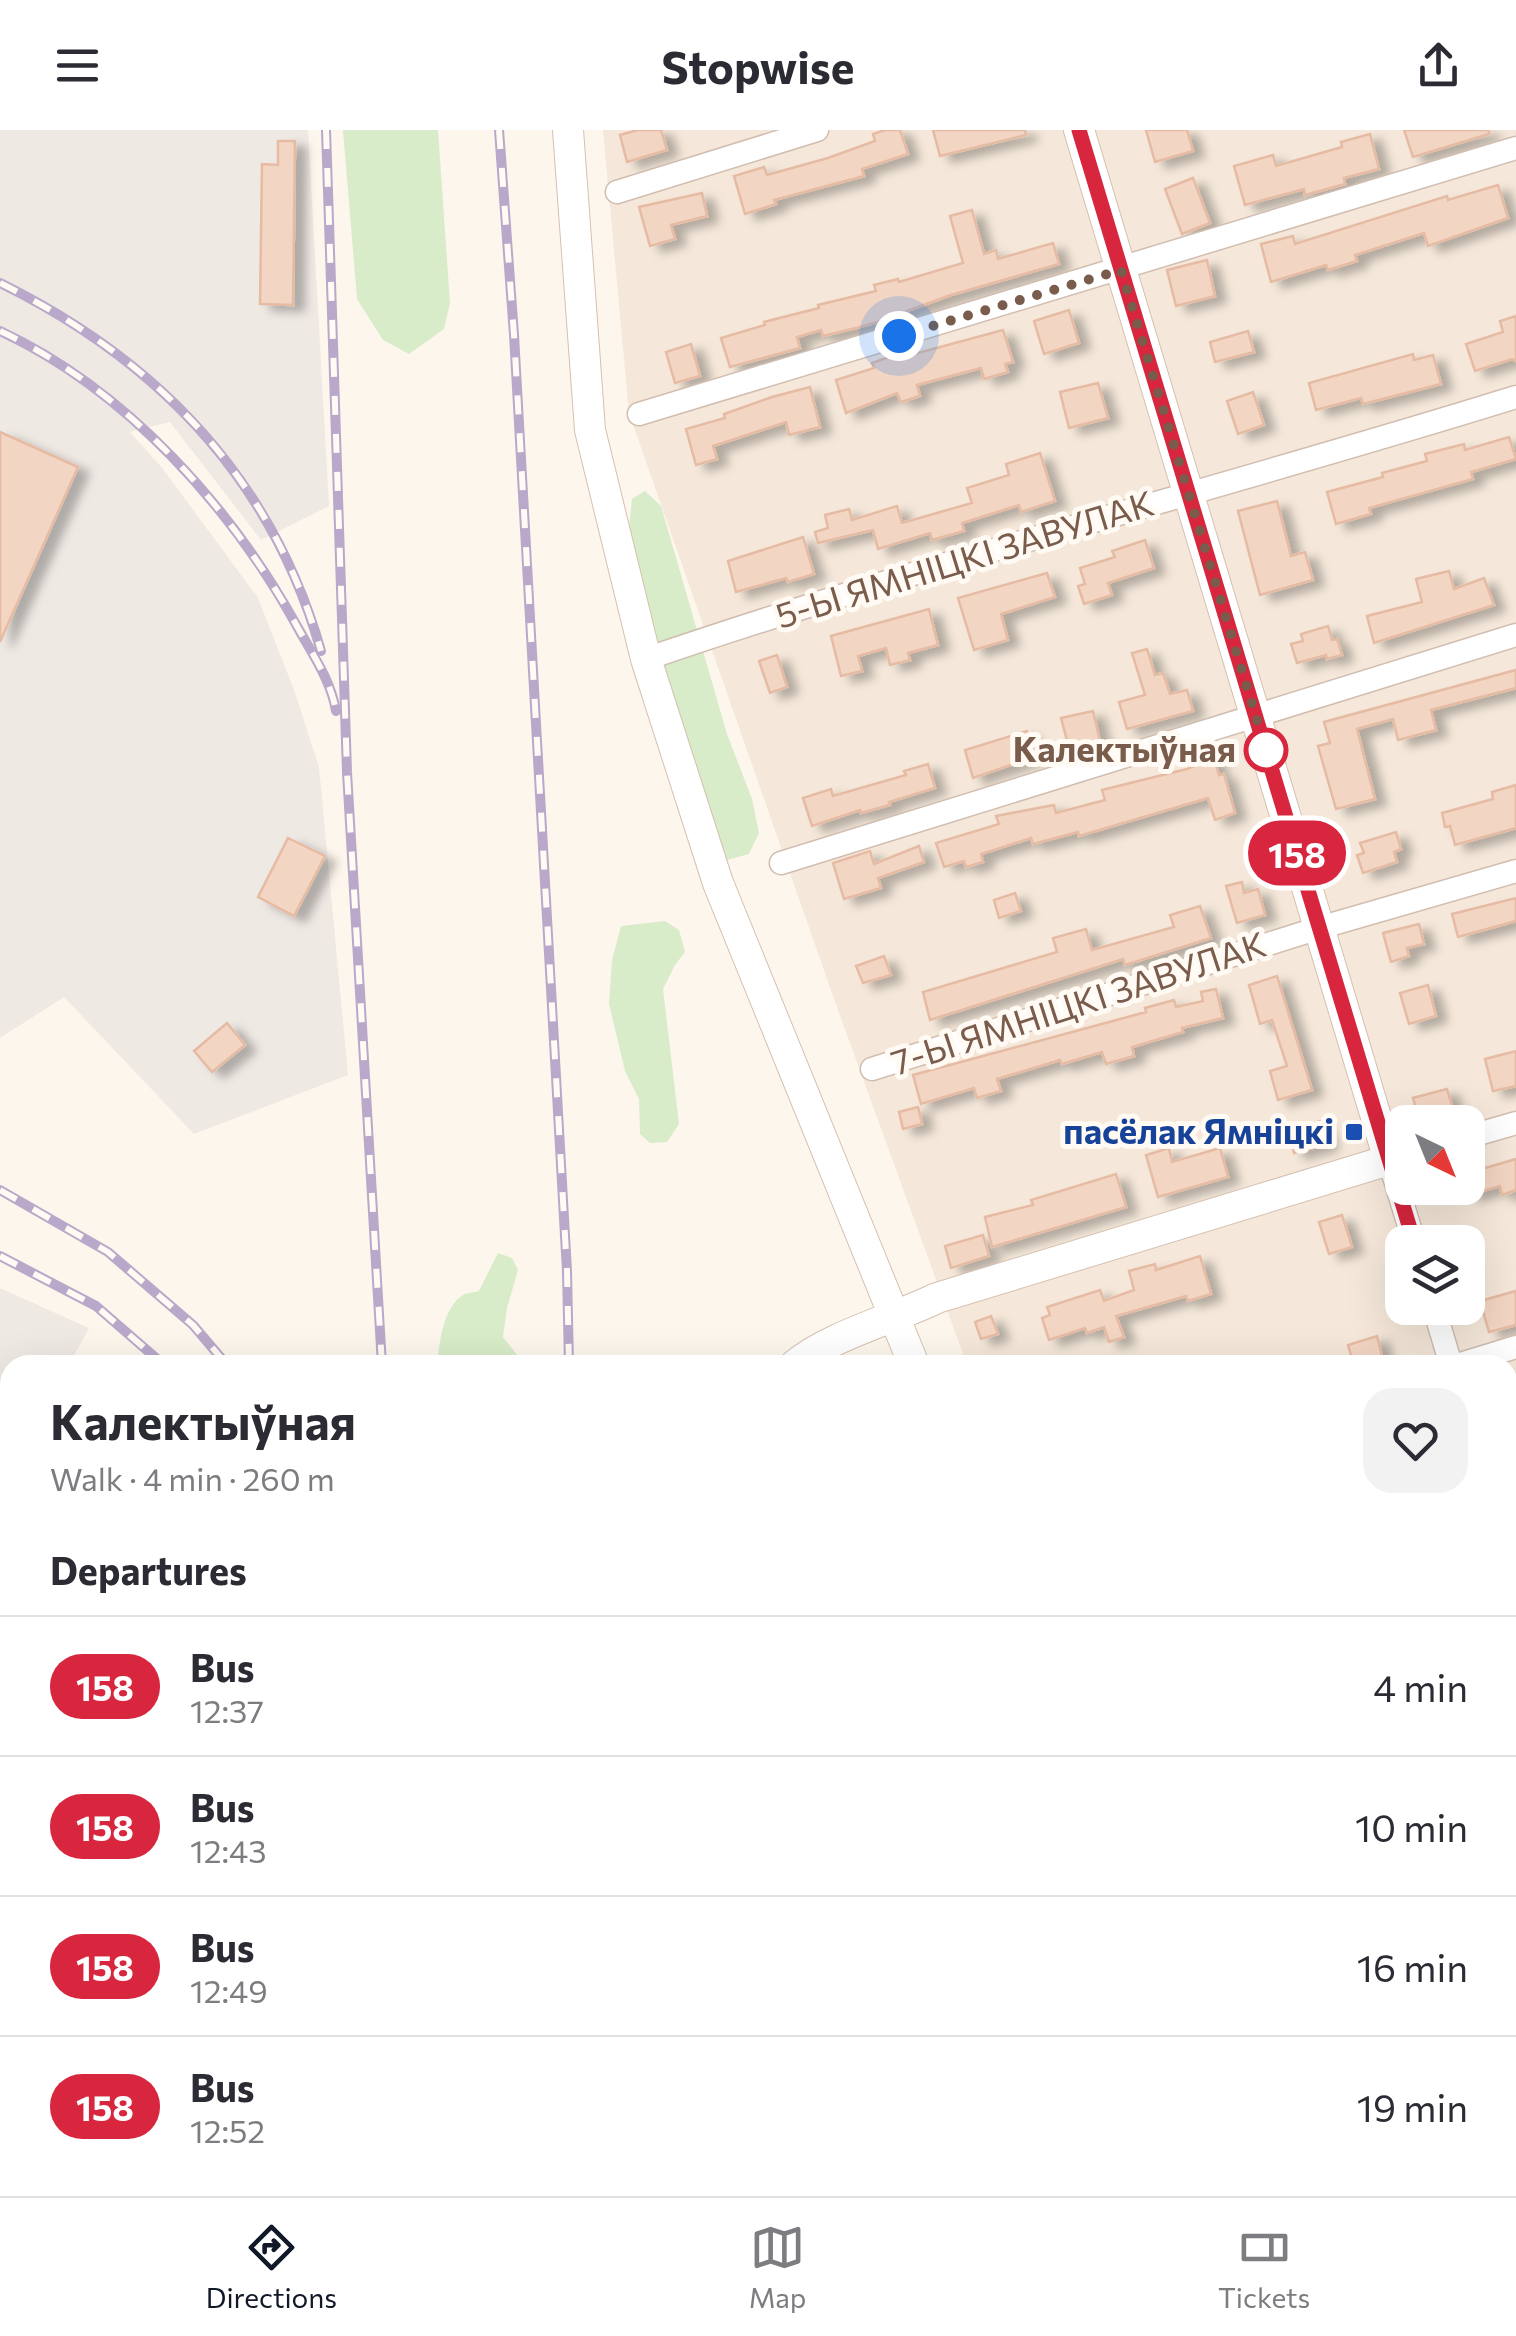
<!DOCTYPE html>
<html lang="en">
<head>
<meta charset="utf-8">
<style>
	:root { --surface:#fff; --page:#f2f2f3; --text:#2b2b33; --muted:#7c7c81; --line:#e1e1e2; --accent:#111827 }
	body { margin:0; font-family:Commissioner,sans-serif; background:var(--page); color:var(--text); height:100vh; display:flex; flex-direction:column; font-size:38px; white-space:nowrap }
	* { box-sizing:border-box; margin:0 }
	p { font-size:32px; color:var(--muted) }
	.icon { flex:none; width:55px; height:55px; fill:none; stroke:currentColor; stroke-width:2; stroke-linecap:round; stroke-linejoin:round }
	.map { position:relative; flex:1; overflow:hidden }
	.sheet { position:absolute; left:0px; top:1225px; width:1518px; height:842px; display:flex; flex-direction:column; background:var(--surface); border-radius:30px 30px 0 0; box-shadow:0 10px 40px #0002 }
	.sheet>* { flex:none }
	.badge { padding:0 20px; border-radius:32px; font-size:35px; line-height:65px }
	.needle { width:65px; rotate:137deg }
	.fabs { position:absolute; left:1385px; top:975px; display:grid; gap:20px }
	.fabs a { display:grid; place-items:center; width:100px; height:100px; border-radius:20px; background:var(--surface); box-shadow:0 10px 40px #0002; font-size:50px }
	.you { position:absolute; width:50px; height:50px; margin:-25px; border:8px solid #fff; border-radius:50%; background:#1a73e8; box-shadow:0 0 0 15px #1a73e833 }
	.map>.badge { position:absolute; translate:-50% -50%; box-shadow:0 0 0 5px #fff }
	h2 { padding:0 50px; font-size:38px; line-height:90px }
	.round { display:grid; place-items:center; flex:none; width:105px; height:105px; border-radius:30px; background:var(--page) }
	.overview { display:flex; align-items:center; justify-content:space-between; height:170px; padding:0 50px }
	h1 { font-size:48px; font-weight:700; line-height:75px }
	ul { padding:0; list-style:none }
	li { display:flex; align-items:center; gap:30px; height:140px; padding:0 50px; border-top:2px solid var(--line) }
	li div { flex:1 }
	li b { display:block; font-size:38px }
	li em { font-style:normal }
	li .badge { min-width:110px; font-weight:700; text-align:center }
	header { display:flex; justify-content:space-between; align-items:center; height:130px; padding:0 50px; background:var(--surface); font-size:45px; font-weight:700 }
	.tabs { display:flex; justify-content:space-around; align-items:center; height:140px; border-top:2px solid var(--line); background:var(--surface); font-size:28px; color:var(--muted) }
	.tabs a { display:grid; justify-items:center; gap:5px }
	.tabs .active { color:var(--accent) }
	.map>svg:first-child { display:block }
</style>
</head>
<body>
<header><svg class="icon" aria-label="menu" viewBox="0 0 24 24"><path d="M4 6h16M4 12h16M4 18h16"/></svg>Stopwise<svg class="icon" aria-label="share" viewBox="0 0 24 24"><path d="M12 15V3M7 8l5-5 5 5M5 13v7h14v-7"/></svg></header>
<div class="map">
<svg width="1516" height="2066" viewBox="0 0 1516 2066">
	<defs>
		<filter id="shadow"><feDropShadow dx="11" dy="6" stdDeviation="5" flood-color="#0004"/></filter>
	</defs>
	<rect width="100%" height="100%" fill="#fdf6ec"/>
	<g fill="#f5e8da" fill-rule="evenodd">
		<path d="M603 0H1516V1453L1508 1470V1235H967L834 869 629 283ZM1402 992H1468V1058H1402ZM1402 1112H1468V1178H1402Z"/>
		<path d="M0 1853 10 1854V2058H225L224 2066H0Z"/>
	</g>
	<g fill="#efe9e4">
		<path d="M0 0H308L329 376 261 410 170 292 130 302 163 339 258 468 294 560 319 637 348 945 194 1004 64 867 0 908Z"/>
		<path d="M0 1158 89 1198 69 1235H10V1345L0 1364Z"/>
	</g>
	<g fill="#d8ecc9">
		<path d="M343 0H438L450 173 444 199 409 224 383 210 357 169Z"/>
		<path d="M645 361 661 376 727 604 752 669 759 703 749 724 723 731 707 716 628 407 632 369Z"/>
		<path d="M665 791 679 800 685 822 675 835 663 859 679 994 667 1012 650 1013 640 1004 639 969 625 941 609 874 612 830 621 796Z"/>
		<path d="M498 1123 512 1128 518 1140 507 1178 503 1207 525 1235H437C439 1215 443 1177 463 1165 468 1162 474 1163 479 1161Z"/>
		<path d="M446 2058H547V2066H447Z"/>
		<rect x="647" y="2058" width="82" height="8"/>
		<path d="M807 2058H1017V2066H808Z"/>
	</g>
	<g fill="#f3d5c3" stroke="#e6bba3" stroke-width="2.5" filter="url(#shadow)">
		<path d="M638 0H661L667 20 627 32 620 5Z"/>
		<path d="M885 0H900L908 24 862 39 864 46 774 70 776 74 745 84 734 46 764 37 767 45 828 28 875 11 873 4Z"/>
		<path d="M933 0H1025L1026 5 940 26Z"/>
		<path d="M1146 0H1187L1193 21 1155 32Z"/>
		<path d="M1404 0H1489V4L1413 27Z"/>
		<path d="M1370 4 1379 39 1344 48 1345 54 1305 65 1304 59 1245 75 1234 36 1273 25 1276 36 1342 17 1341 12Z"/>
		<path d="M278 11H295L293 175 260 174 262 34 278 35Z"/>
		<path d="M1193 48 1210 93 1182 104 1165 59Z"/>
		<path d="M1498 55 1508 88 1428 116 1424 103 1355 125 1357 131 1328 140 1326 135 1271 152 1261 114 1293 106 1295 114 1447 66 1448 70Z"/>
		<path d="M702 63 707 86 671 95 675 109 650 116 639 77Z"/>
		<path d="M972 80 984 124 996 120 998 129 1053 113 1059 134 951 165 907 181V184L860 197 823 206 821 200 797 207 800 218 730 237 721 208 765 195 764 192 819 178 818 175 876 161 874 155 898 149 899 152 963 133 950 86Z"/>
		<path d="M1207 130 1215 166 1176 176 1167 140Z"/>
		<path d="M1069 180 1079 213 1044 224 1034 191Z"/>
		<path d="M1516 186V231L1512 229 1475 241 1466 214 1503 202 1500 191Z"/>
		<path d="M1003 200 1013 232 1005 234 1008 242 984 249 981 238 917 255 920 266 901 272 897 263 846 283 836 250 874 238 872 233 906 221 907 226Z"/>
		<path d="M1248 201 1254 222 1215 232 1210 212Z"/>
		<path d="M691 214 700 246 675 253 666 222Z"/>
		<path d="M1413 224 1414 230 1433 225 1441 254 1363 274 1361 268 1316 280 1309 253Z"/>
		<path d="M1098 253 1108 288 1069 298 1060 262Z"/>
		<path d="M810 257 820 297 789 305 786 292 713 316 717 329 696 335 686 299 725 288 724 284 772 267Z"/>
		<path d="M1253 262 1264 295 1238 304 1227 271Z"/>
		<path d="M0 302 78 337 0 512Z"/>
		<path d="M1509 307 1516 329 1471 342 1473 349 1369 378 1371 384 1336 394 1327 362 1383 347 1382 343 1427 331 1425 324 1464 314 1465 320Z"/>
		<path d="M1040 323 1055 371 1021 382 1019 375 962 393 964 401 932 410 930 403 878 419 873 400 818 413 815 402 828 398 825 385 849 379 852 390 897 376 902 393 972 373 967 358 1009 345 1006 334Z"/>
		<path d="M1277 371 1291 426 1305 422 1313 450 1260 465 1238 381Z"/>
		<path d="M803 407 814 444 788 452 786 448 736 462 728 431Z"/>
		<path d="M1145 410 1154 438 1108 453 1112 465 1084 474 1078 456 1085 454 1080 438 1115 427 1112 421Z"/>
		<path d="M1449 441 1454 459 1484 448 1494 475 1374 513 1367 486 1422 472 1416 449Z"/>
		<path d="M1047 443 1055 467 1001 484 1008 510 974 520 958 468Z"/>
		<path d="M929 479 938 515 908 523 910 530 890 535 886 518 858 526 862 541 841 546 831 506Z"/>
		<path d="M1328 496 1332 510 1337 509 1342 525 1327 529 1326 525 1297 533 1291 514 1303 511 1301 504Z"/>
		<path d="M1147 519 1155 545 1163 543 1170 564 1187 560 1193 581 1127 599 1119 572 1145 565 1132 523Z"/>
		<path d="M777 525 787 557 770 563 759 531Z"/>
		<path d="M1516 540V558L1431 580 1436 600 1398 610 1393 589 1357 599 1375 669 1336 679 1318 616 1330 613 1324 592Z"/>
		<path d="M1093 581 1100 611 1069 618 1061 588Z"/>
		<path d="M1027 601 1034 627 973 648 965 620Z"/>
		<path d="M1212 622 1219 645 1224 644 1235 683 1215 690 1208 668 1079 706 1078 702 1033 714 1031 708 981 724 983 732 966 737 964 731 944 737 936 713 999 694 996 686 1054 675 1056 683 1105 670 1102 660 1187 639 1195 636 1193 628Z"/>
		<path d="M928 634 935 658 889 672 890 675 861 683 860 680 812 696 803 668 831 659 833 666 906 645 904 641Z"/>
		<path d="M1516 655V698L1455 715 1450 696 1445 697 1442 683 1493 669 1492 662Z"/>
		<path d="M1396 702 1401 719 1394 722 1397 732 1363 743 1357 725 1364 723 1360 713Z"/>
		<path d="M288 708 325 726 294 786 258 767Z"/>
		<path d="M919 716 924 732 878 748 881 758 844 769 833 733 870 721 874 734Z"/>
		<path d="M1242 752 1244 763 1258 759 1265 785 1237 793 1226 756Z"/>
		<path d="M1015 763 1021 781 999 788 994 770Z"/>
		<path d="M1516 768V791L1458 807 1452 784Z"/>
		<path d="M1200 776 1211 808 1125 835 1123 829 930 890 923 862 1057 822 1053 808 1086 799 1092 820 1174 797 1170 785Z"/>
		<path d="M1419 794 1424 814 1407 818 1409 826 1391 832 1383 803Z"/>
		<path d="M884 826 891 845 863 853 856 836Z"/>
		<path d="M1277 846 1312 960 1278 970 1270 941 1287 936 1272 890 1260 894 1249 855Z"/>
		<path d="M1428 855 1436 886 1409 894 1400 863Z"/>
		<path d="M1216 859 1223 888 1182 898 1183 902 1132 917 1134 926 1106 934 1102 922 1062 934 1060 930 997 949 1001 961 977 968 974 958 921 974 913 945 1146 882 1145 878 1174 870 1176 877 1203 871 1201 862Z"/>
		<path d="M227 893 245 915 212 942 194 921Z"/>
		<path d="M1516 921V956L1493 961 1485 929Z"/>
		<path d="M1447 959 1453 979 1419 989 1413 968Z"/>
		<path d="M918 977 922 994 903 999 899 982Z"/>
		<path d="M1321 991 1327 1014 1294 1023 1288 1000Z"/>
		<path d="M1169 1018 1172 1032 1220 1018 1228 1047 1158 1067 1146 1025Z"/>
		<path d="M1516 1029V1060L1502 1065 1500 1056 1468 1065V1043Z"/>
		<path d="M1116 1044 1126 1077 992 1117 985 1087 1033 1075 1031 1070Z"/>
		<path d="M1342 1085 1352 1117 1329 1124 1319 1092Z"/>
		<path d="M983 1105 989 1126 951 1138 945 1116Z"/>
		<path d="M1200 1126 1211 1164 1188 1171 1186 1166 1116 1186 1124 1207 1109 1212 1104 1197 1087 1203 1085 1198 1049 1210 1042 1188 1050 1185 1047 1177 1100 1160 1104 1171 1134 1160 1129 1141 1155 1134 1156 1140Z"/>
		<path d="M1516 1161V1195L1489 1202 1480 1171Z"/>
		<path d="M991 1186 998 1204 981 1209 975 1192Z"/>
		<path d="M1377 1206 1383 1230 1354 1235 1348 1215Z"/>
	</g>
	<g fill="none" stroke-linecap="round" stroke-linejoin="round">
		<defs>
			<g id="minor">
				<path d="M617 62 817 0"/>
				<path d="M639 284 1516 18"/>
				<path d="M646 529C932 431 1227 357 1516 267"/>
				<path d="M781 733 1516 505"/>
				<path d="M872 939 1319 798 1516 741"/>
				<path d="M1468 1007 1516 993"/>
				<path d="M1402 1026 1389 1030 1414 1112"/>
				<path d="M1434 1178 1451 1235"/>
				<path d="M1457 1235 1516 1217"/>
				<path d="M1508 1423 1511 1434"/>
			</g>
			<g id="secondary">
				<path d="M568 0 590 300 646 529 718 753 914 1235"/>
				<path d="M795 1235C829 1206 894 1189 937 1168L1389 1030 1079 0"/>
				<path d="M0 1413 10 1415"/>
				<path d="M0 1956 10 1958"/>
				<path d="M783 2058V2066"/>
				<path d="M123 2066 124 2058"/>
				<path d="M1042 2066 1043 2058"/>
				<path d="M1110 2066 1121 2060H1173"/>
			</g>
			<g id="primary">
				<path d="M0 1533 10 1535"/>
				<path d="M0 1572 10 1574"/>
				<path d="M1169 2058 1191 2066"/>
				<path d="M1321 2058 1342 2066"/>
			</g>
		</defs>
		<use href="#minor" stroke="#d1beb0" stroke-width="25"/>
		<use href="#secondary" stroke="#d6c0b0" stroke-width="32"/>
		<use href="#primary" stroke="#dad1cd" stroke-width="38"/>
		<use href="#minor" stroke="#fff" stroke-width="22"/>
		<use href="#secondary" stroke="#fff" stroke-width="30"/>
		<use href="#primary" stroke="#fbd9a5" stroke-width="35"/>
		<defs>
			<g id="rail">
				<path d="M326 0 347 642 382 1235"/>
				<path d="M499 0 514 205 567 1141 569 1235"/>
				<path d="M0 153C159 231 272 349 321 521"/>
				<path d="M0 201C127 260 232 378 298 498 313 525 331 551 336 581"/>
				<path d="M0 1060 108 1122 193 1195 227 1235"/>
				<path d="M0 1126 96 1176 164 1235"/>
				<path d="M0 1277 10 1281"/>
				<path d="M1508 1587 1516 1571"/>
				<path d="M418 2058 423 2066"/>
				<path d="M605 2058V2066"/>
				<path d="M1261 2066 1265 2058"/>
			</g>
		</defs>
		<use href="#rail" stroke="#b9a8c9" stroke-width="10"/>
		<use href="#rail" stroke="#fffaf3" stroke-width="6" stroke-dasharray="19" stroke-linecap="butt"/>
	</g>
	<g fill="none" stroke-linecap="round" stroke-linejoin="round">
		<defs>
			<path id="line" d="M1079 0 1414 1112"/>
		</defs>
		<use href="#line" stroke="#fff" stroke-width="22"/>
		<use href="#line" stroke="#d7263d" stroke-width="15"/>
		<path stroke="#7a5c4d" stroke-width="10" stroke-dasharray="0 18" d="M899 206 1121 140 1266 620"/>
	</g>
	<circle fill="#fff" stroke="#d7263d" stroke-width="5" cx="1266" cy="620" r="20"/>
	<rect fill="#1a4fb4" stroke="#fffaf3" stroke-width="4" x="1344" y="992" width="20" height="20" rx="5"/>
	<g text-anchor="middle" stroke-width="10" stroke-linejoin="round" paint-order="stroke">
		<g font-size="35" fill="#7a5c4d" stroke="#fffaf3">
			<text transform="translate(965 430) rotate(-17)" y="12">5-Ы ЯМНІЦКІ ЗАВУЛАК</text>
			<text transform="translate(1079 874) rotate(-18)" y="12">7-Ы ЯМНІЦКІ ЗАВУЛАК</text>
		</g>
		<g font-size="35" font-weight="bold" fill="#7a5c4d" stroke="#fffaf3" text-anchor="end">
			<text x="1236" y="632">Калектыўная</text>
		</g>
		<g font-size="35" font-weight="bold" fill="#164399" stroke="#fffaf3" text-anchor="end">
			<text x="1334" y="1014">пасёлак Ямніцкі</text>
		</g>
	</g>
</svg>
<div class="fabs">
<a><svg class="needle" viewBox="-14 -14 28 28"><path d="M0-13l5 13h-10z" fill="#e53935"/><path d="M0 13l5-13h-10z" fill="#7c7c81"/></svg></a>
<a><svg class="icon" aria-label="layers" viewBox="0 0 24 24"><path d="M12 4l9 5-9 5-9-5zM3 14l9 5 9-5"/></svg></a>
</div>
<div class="you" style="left:899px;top:206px"></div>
<b class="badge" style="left:1297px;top:723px;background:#d7263d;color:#fff">158</b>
<section class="sheet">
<div class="overview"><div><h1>Калектыўная</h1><p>Walk · 4 min · 260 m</p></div><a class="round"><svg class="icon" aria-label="heart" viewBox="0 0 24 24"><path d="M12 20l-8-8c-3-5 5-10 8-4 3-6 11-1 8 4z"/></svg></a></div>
<h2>Departures</h2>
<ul>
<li><span class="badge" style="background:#d7263d;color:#fff">158</span><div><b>Bus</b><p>12:37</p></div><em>4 min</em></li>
<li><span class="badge" style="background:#d7263d;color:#fff">158</span><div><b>Bus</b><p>12:43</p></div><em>10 min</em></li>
<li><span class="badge" style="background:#d7263d;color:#fff">158</span><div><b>Bus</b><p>12:49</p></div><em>16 min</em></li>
<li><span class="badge" style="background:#d7263d;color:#fff">158</span><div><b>Bus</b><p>12:52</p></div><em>19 min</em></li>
</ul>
</section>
</div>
<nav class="tabs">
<a class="active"><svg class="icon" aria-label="directions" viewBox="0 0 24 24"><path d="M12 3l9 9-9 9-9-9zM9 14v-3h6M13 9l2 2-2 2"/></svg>Directions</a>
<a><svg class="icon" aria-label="map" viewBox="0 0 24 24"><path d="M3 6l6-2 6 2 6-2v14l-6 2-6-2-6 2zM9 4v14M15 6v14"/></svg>Map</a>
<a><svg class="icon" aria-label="tickets" viewBox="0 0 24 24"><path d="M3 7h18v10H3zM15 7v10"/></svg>Tickets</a>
</nav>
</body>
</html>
